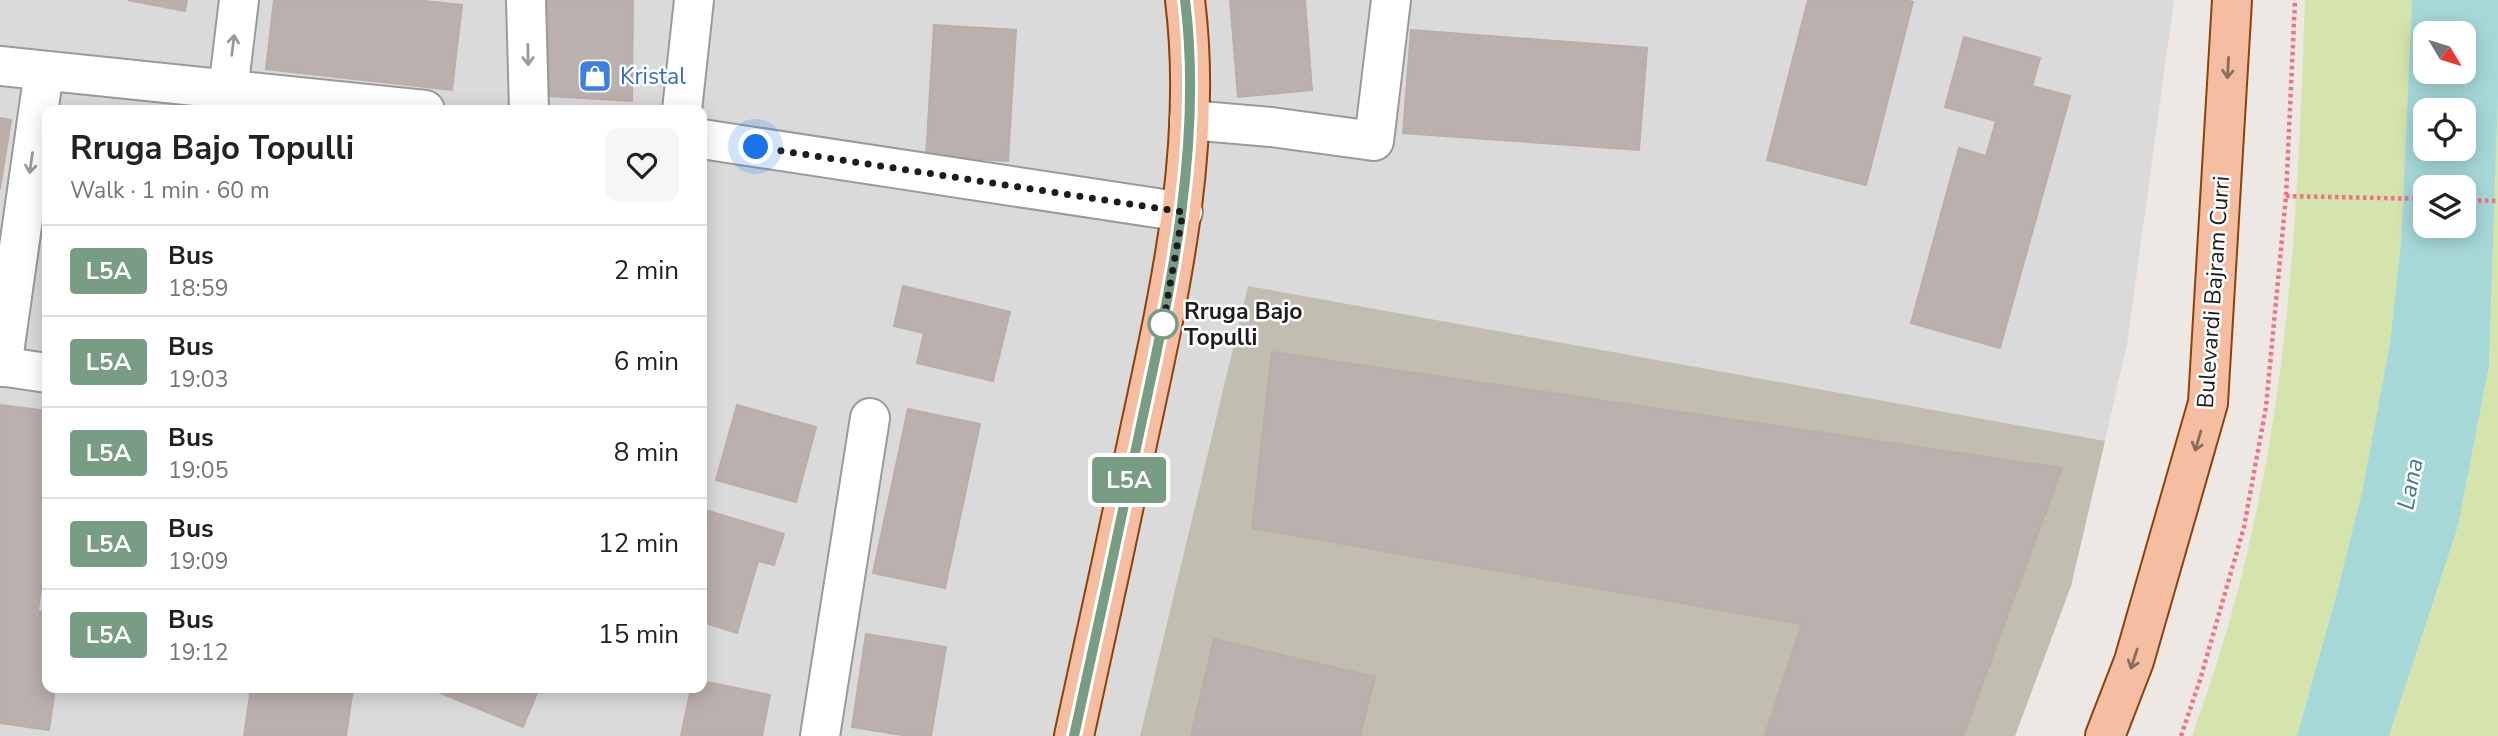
<!DOCTYPE html>
<html lang="en">
<head>
<meta charset="utf-8">
<style>
	:root { --surface:#fff; --page:#f6f6f6; --text:#222; --muted:#767676; --line:#e0e0e0 }
	body { margin:0; font-family:"Nunito Sans",sans-serif; background:var(--page); color:var(--text); height:100vh; display:flex; flex-direction:column; font-size:26px; white-space:nowrap }
	* { box-sizing:border-box; margin:0 }
	p { font-size:23px; color:var(--muted) }
	.icon { flex:none; width:38px; height:38px; fill:none; stroke:currentColor; stroke-width:2; stroke-linecap:round; stroke-linejoin:round }
	.map { position:relative; flex:1; overflow:hidden }
	.panel { position:absolute; left:42px; top:105px; width:665px; height:588px; display:flex; flex-direction:column; background:var(--surface); border-radius:14px; box-shadow:0 4px 18px #0003 }
	.panel>* { flex:none }
	.badge { padding:0 14px; border-radius:5px; font-size:24px; line-height:46px }
	.needle { width:46px; rotate:128deg }
	.controls { position:absolute; left:2413px; top:21px; display:grid; gap:14px }
	.controls a { display:grid; place-items:center; width:63px; height:63px; border-radius:14px; background:var(--surface); box-shadow:0 4px 18px #0003; font-size:35px }
	.you { position:absolute; width:35px; height:35px; margin:-18px; border:5px solid #fff; border-radius:50%; background:#1a73e8; box-shadow:0 0 0 10px #1a73e833 }
	.map>.badge { position:absolute; translate:-50% -50%; box-shadow:0 0 0 4px #fff }
	.round { display:grid; place-items:center; flex:none; width:74px; height:74px; border-radius:14px; background:var(--page) }
	.headline { display:flex; align-items:center; justify-content:space-between; height:119px; padding:0 28px }
	h1 { font-size:33px; font-weight:700; line-height:52px }
	ul { padding:0; list-style:none }
	li { display:flex; align-items:center; gap:21px; height:91px; padding:0 28px; border-top:2px solid var(--line) }
	li div { flex:1 }
	li b { display:block; font-size:26px }
	li em { font-style:normal }
	li .badge { min-width:77px; font-weight:700; text-align:center }
	.map>svg:first-child { display:block }
</style>
</head>
<body>
<div class="map">
<svg width="2498" height="736" viewBox="0 0 2498 736">
	<rect width="100%" height="100%" fill="#ede8e4"/>
	<path fill="#dbdada" fill-rule="evenodd" d="M0 0H2174L2127 345 2071 586 2015 736H0ZM47 110H702V688H47Z"/>
	<path fill="#c1bdb0" d="M1248 286 2105 441 2071 586 2015 736H1140Z"/>
	<g fill="#d5e4ad">
		<path d="M2305 0H2412L2401 243 2390 343 2362 492 2337 593 2297 736H2192C2217 667 2239 595 2254 522 2292 351 2299 175 2305 0Z"/>
		<path d="M2498 96V736H2389L2458 526 2489 367Z"/>
	</g>
	<path fill="#a7d8d8" fill-rule="evenodd" d="M2412 0H2498V96L2489 366 2458 526 2389 736H2297L2337 593 2362 492 2390 343 2401 243ZM2426 33H2464V72H2426ZM2426 110H2464V149H2426ZM2426 187H2464V226H2426Z"/>
	<g fill="#bab0ad" stroke="#beaca7" stroke-width="2">
		<path d="M128 0H187L185 11Z"/>
		<path d="M274 0H415L462 5 452 90 266 69Z"/>
		<path d="M548 0H633L632 101 549 96Z"/>
		<path d="M1230 0H1305L1312 90 1238 97Z"/>
		<path d="M1808 0H1905L1913 2 1866 185 1767 160Z"/>
		<path d="M934 25 1016 30 1008 161 926 156Z"/>
		<path d="M1411 30 1647 48 1639 150 1403 133Z"/>
		<path d="M1964 37 2040 58 2032 86 2070 96 2000 348 1911 323 1959 148 1986 156 1996 121 1945 107Z"/>
		<path d="M0 118 11 120 0 189Z"/>
		<path d="M903 286 1010 312 993 381 917 363 924 333 894 326Z"/>
		<path d="M1272 352 2062 468 1963 736H1765L1802 624 1252 528Z"/>
		<path d="M0 405 47 411V543L38 611 47 613V688H55L49 730 0 723Z"/>
		<path d="M737 405 816 427 796 502 716 480Z"/>
		<path d="M908 409 980 424 945 588 873 573Z"/>
		<path d="M702 509 784 534 774 565 758 561 737 633 702 622Z"/>
		<path d="M866 634 946 647 931 736H908L852 727Z"/>
		<path d="M1214 639 1375 677 1360 736H1191Z"/>
		<path d="M702 681 770 695 762 736H681L691 688H702Z"/>
		<path d="M251 688H353L346 736H244Z"/>
		<path d="M439 688H539L523 727 438 692Z"/>
	</g>
	<g fill="none" stroke-linecap="round" stroke-linejoin="round">
		<defs>
			<g id="minor">
				<path d="M526 0 529 110"/>
				<path d="M0 66 425 110"/>
				<path d="M228 91 239 0"/>
				<path d="M682 110 694 0"/>
				<path d="M1189 120 1271 127 1374 141 1391 0"/>
				<path d="M702 139 1183 212"/>
				<path d="M0 366 47 373"/>
				<path d="M2 367 44 71"/>
				<path d="M820 736 870 418"/>
			</g>
			<g id="major">
				<path d="M1074 736C1097 632 1119 529 1141 425 1171 286 1203 143 1185 0"/>
				<path d="M2105 736 2134 661 2208 403 2232 0"/>
			</g>
		</defs>
		<use href="#minor" stroke="#9a9a9a" stroke-width="42"/>
		<use href="#major" stroke="#8b430b" stroke-width="42"/>
		<g stroke="#ef7383" stroke-width="4.5" stroke-dasharray="3.5 3.5" stroke-linecap="butt">
			<path d="M2286 196 2426 199"/>
			<path d="M2464 200 2498 201"/>
			<path d="M2181 736 2200 680 2244 527 2266 407 2286 196 2295 0"/>
		</g>
		<use href="#minor" stroke="#fff" stroke-width="38"/>
		<use href="#major" stroke="#f5bea2" stroke-width="38"/>
	</g>
	<defs><path id="oneway-shaft" d="M-6 0H5M1.5-3L5.5 0L1.5 3" fill="none" stroke-width="1.6" stroke-linecap="round" stroke-linejoin="round" transform="scale(1.75)"/></defs>
	<g stroke="#999">
		<use href="#oneway-shaft" transform="translate(233 45) rotate(-83)"/>
		<use href="#oneway-shaft" transform="translate(528 55) rotate(89)"/>
		<use href="#oneway-shaft" transform="translate(31 163) rotate(98)"/>
	</g>
	<g stroke="#896e60">
		<use href="#oneway-shaft" transform="translate(2228 68) rotate(93)"/>
		<use href="#oneway-shaft" transform="translate(2198 441) rotate(106)"/>
		<use href="#oneway-shaft" transform="translate(2134 659) rotate(108)"/>
	</g>
	<g fill="none" stroke-linecap="round" stroke-linejoin="round">
		<defs>
			<path id="line" d="M1074 736C1097 632 1119 529 1141 425 1171 286 1203 143 1185 0"/>
		</defs>
		<use href="#line" stroke="#fff" stroke-width="16"/>
		<use href="#line" stroke="#799c85" stroke-width="10"/>
		<path stroke="#1d1d1d" stroke-width="7" stroke-dasharray="0 12.6" d="M756 147 1183 212 1163 324"/>
	</g>
	<defs>
		<symbol id="shop-square" viewBox="-11 -11 22 22"><rect x="-9" y="-9" width="18" height="18" rx="4" fill="#3f7fe0" stroke="#fff"/><path d="M-5-2.5h2.3a2.7 3.5 0 0 1 5.4 0H5L5.5 6h-11ZM-1.5-2.5h3a1.5 2.3 0 0 0-3 0Z" fill="#fff"/></symbol>
	</defs>
	<g fill-rule="evenodd">
		<use href="#shop-square" x="576" y="57" width="38" height="38"/>
	</g>
	<circle fill="#fff" stroke="#799c85" stroke-width="3.5" cx="1163" cy="324" r="14"/>
	<g text-anchor="middle" stroke-width="5" stroke-linejoin="round" paint-order="stroke">
		<g font-size="23" fill="#366cbe" stroke="#fff" text-anchor="start">
			<text x="620" y="84">Kristal</text>
		</g>
		<g font-size="23" fill="#1d1d1d" stroke="#fff">
			<text transform="translate(2213 292) rotate(-86)" y="8">Bulevardi Bajram Curri</text>
		</g>
		<g font-size="23" font-weight="bold" fill="#1d1d1d" stroke="#fff" text-anchor="start">
			<text x="1184" y="319">Rruga Bajo<tspan x="1184" dy="26">Topulli</tspan></text>
		</g>
		<g font-size="24" font-style="italic" fill="#477b8f" stroke="#fff">
			<text transform="translate(2410 484) rotate(-79)" y="8">Lana</text>
		</g>
	</g>
</svg>
<div class="controls">
<a><svg class="needle" viewBox="-14 -14 28 28"><path d="M0-13l5 13h-10z" fill="#e53935"/><path d="M0 13l5-13h-10z" fill="#767676"/></svg></a>
<a><svg class="icon" aria-label="locate" viewBox="0 0 24 24"><circle cx="12" cy="12" r="6"/><path d="M12 2v4M12 18v4M2 12h4M18 12h4"/></svg></a>
<a><svg class="icon" aria-label="layers" viewBox="0 0 24 24"><path d="M12 4l9 5-9 5-9-5zM3 14l9 5 9-5"/></svg></a>
</div>
<div class="you" style="left:756px;top:147px"></div>
<b class="badge" style="left:1129px;top:480px;background:#799c85;color:#fff">L5A</b>
<section class="panel">
<div class="headline"><div><h1>Rruga Bajo Topulli</h1><p>Walk · 1 min · 60 m</p></div><a class="round"><svg class="icon" aria-label="heart" viewBox="0 0 24 24"><path d="M12 20l-8-8c-3-5 5-10 8-4 3-6 11-1 8 4z"/></svg></a></div>
<ul>
<li><span class="badge" style="background:#799c85;color:#fff">L5A</span><div><b>Bus</b><p>18:59</p></div><em>2 min</em></li>
<li><span class="badge" style="background:#799c85;color:#fff">L5A</span><div><b>Bus</b><p>19:03</p></div><em>6 min</em></li>
<li><span class="badge" style="background:#799c85;color:#fff">L5A</span><div><b>Bus</b><p>19:05</p></div><em>8 min</em></li>
<li><span class="badge" style="background:#799c85;color:#fff">L5A</span><div><b>Bus</b><p>19:09</p></div><em>12 min</em></li>
<li><span class="badge" style="background:#799c85;color:#fff">L5A</span><div><b>Bus</b><p>19:12</p></div><em>15 min</em></li>
</ul>
</section>
</div>
</body>
</html>
